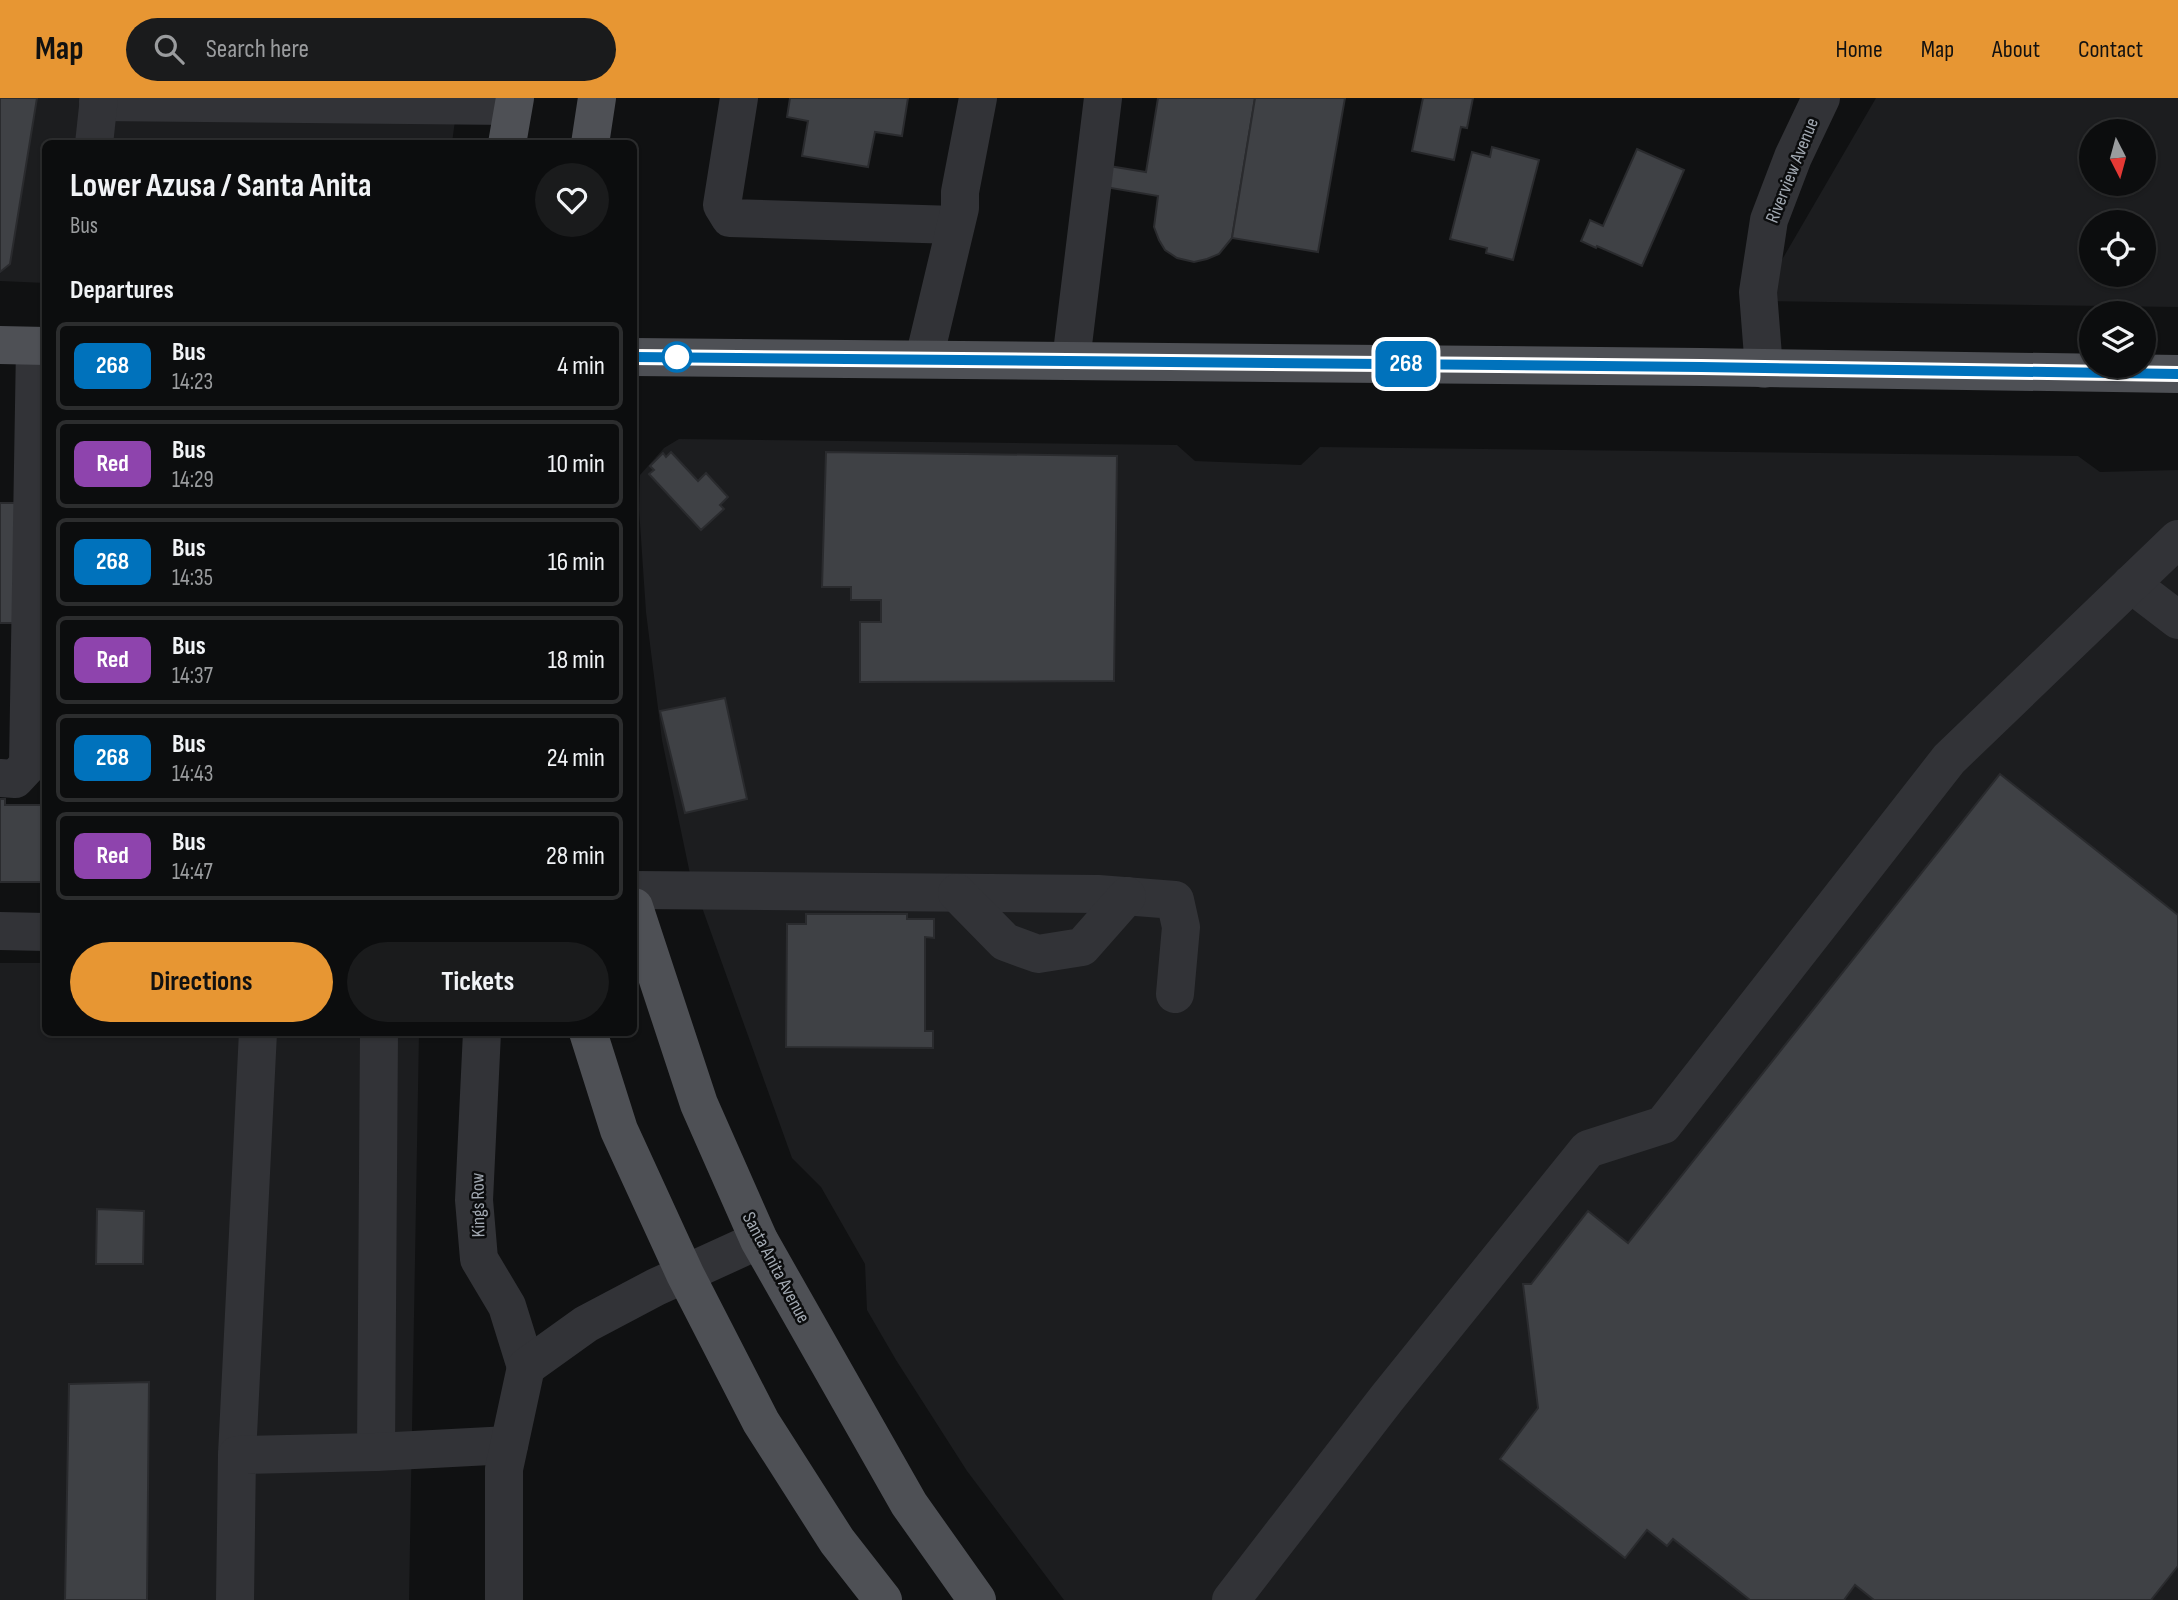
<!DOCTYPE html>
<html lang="en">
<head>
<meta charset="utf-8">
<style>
	:root { --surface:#0c0d0e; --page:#1a1b1c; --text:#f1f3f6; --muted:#9a9c9e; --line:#2c2d2e; --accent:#e79633 }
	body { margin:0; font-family:"Sofia Sans Condensed",sans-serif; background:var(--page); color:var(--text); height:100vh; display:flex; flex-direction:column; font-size:26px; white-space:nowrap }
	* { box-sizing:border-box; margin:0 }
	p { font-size:23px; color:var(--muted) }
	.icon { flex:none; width:38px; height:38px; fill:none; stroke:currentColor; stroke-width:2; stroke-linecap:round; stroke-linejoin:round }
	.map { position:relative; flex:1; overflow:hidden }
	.details { position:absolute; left:42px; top:42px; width:595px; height:896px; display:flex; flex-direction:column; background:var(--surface); border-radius:10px; box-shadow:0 2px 5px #0004,0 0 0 2px var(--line) }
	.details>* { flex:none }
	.badge { padding:0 14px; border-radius:10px; font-size:24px; line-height:46px }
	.needle { width:46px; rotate:174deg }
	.controls { position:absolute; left:2079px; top:21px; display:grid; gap:14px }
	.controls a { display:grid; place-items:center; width:77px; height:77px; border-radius:50%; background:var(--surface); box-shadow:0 2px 5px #0004,0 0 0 2px var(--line); font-size:35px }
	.map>.badge { position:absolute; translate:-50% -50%; box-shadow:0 0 0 4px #fff }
	h2 { padding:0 28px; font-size:26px; line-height:63px }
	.round { display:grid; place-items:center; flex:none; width:74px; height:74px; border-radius:37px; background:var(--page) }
	.headline { display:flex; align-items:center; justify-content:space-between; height:119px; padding:0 28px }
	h1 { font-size:33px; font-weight:700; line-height:52px }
	.cta { display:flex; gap:14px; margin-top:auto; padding:14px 28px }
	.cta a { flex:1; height:80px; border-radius:42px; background:var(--accent); color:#111; font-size:28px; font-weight:700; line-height:80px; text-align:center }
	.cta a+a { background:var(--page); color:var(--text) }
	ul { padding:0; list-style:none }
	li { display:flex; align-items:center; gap:21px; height:88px; margin:0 14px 10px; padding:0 14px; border:4px solid var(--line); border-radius:10px }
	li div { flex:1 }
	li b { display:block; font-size:26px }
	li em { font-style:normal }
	li .badge { min-width:77px; font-weight:700; text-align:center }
	header { display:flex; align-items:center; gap:42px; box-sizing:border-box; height:98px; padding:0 35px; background:var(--accent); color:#111 }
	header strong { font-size:33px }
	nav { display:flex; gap:38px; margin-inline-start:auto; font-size:24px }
	.search { width:490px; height:63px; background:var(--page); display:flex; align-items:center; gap:18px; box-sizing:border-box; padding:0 24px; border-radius:38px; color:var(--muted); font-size:26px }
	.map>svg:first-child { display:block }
</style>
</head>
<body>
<header>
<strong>Map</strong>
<div class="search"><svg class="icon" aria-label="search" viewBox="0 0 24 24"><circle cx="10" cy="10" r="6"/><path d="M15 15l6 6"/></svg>Search here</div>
<nav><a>Home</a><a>Map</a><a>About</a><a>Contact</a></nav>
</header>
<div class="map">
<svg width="2178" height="1502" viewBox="0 0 2178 1502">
	<rect width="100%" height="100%" fill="#101112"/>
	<g fill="#1c1d1f" fill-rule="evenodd">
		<path d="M0 0H458L452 45 46 46 45 185 0 183Z"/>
		<path d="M1876 0H2178V209L1758 203ZM2091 33H2144V86H2091ZM2091 124H2144V177H2091Z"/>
		<path d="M679 341 1177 347 1195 363 1301 367 1320 349 2078 358 2100 374 2178 372V1502H1064L967 1373 896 1262 867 1212 865 1166 821 1089 792 1060 690 776 662 642 646 514 639 411 640 377 664 350Z"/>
		<path d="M0 865H45L46 934 419 935 409 1502H0Z"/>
	</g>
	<g fill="#3f4145" stroke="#2a2b2e" stroke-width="2">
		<path d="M0 0H37L10 166 0 174Z"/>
		<path d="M790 0H908L902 38 875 34 868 69 802 58 808 23 787 19Z"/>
		<path d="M1158 0H1255L1232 140 1219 156 1207 161 1194 164 1177 160 1165 152 1159 142 1154 129 1158 98 1105 89 1109 68 1146 74Z"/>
		<path d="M1255 0H1345L1318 154 1232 140Z"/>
		<path d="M1423 0H1473L1467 30 1461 29 1454 62 1412 53Z"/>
		<path d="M1492 49 1539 62 1513 162 1486 155 1487 150 1450 141 1472 54 1490 59Z"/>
		<path d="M1637 51 1684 72 1642 168 1597 148 1596 150 1581 143 1590 122 1603 128Z"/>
		<path d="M671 354 698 383 706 375 728 399 720 407 724 411 701 432 649 376 654 372 650 368 663 355 666 359Z"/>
		<path d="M826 354 1117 358 1114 583 860 584V524H881V502H851V489H822Z"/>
		<rect x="0" y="405" width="17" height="120"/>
		<path d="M725 600 747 701 685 715 660 613Z"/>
		<path d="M2000 676 2178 817V1468L2151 1502H1874L1855 1487 1844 1502H1750L1673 1441 1667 1448 1647 1432 1625 1460 1500 1361 1538 1310 1523 1186H1531L1588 1113 1628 1145Z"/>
		<path d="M0 701H5V707H46V784H0Z"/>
		<path d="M806 816H907V821H934V840L925 839V933H933V950L786 949 787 826H806Z"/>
		<path d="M97 1111 144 1113 143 1166H96Z"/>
		<path d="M149 1284 147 1502H65L69 1286Z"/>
	</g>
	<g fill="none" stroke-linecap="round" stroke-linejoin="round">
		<g stroke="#323337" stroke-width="38">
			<path d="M739 0 722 107 730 120 955 127"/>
			<path d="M98 4 513 8"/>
			<path d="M94 46 99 0"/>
			<path d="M924 261 960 110V94L978 0"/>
			<path d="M1071 263 1103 0"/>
			<path d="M1764 271 1758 194 1769 122 1793 59 1821 0"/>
			<path d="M2131 486 2178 522"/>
			<path d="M0 680 15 681 28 667 35 248"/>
			<path d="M634 792 1098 796 1175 802 1181 829 1175 896"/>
			<path d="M957 795 1005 844 1038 856 1082 849 1127 798"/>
			<path d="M0 833 46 834"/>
			<path d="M482 934 474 1102 479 1161 507 1208 526 1269"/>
			<path d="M376 1354 379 934"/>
			<path d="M237 1357 258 934"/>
			<path d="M235 1502 237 1357 376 1354 509 1347"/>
			<path d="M504 1502V1371L526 1269 586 1226 656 1189 759 1142"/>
			<path d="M1231 1502 1387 1300 1588 1051 1663 1027 1949 661 2178 441"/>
		</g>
		<g stroke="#4e5055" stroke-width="38">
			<path d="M507 46 515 0"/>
			<path d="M590 46 597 0"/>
			<path d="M0 247 46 248"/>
			<path d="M634 259 1701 269 2178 276"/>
			<path d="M634 809 699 1006 759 1142 909 1406 977 1502"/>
			<path d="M588 934 619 1032 685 1176 761 1324 837 1443 883 1502"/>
		</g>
	</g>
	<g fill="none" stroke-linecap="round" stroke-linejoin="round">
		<defs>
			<path id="line" d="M634 259 1701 269 2178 276"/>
		</defs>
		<use href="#line" stroke="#fff" stroke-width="16"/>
		<use href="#line" stroke="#0072bc" stroke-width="10"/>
	</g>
	<circle fill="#fff" stroke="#0072bc" stroke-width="3.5" cx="677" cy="259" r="14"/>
	<g text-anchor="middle" stroke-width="5" stroke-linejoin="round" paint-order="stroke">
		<g font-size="19" fill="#a2a9b2" stroke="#0b0c0d">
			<text transform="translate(1791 72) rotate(-68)" y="7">Riverview Avenue</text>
			<text transform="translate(477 1107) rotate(-91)" y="7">Kings Row</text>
			<text transform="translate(777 1169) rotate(62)" y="7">Santa Anita Avenue</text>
		</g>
	</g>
</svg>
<div class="controls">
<a><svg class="needle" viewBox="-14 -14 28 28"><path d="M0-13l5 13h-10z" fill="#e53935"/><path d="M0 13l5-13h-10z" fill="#9a9c9e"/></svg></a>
<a><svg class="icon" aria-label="locate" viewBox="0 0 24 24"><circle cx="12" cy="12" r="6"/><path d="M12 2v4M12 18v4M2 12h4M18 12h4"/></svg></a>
<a><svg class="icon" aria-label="layers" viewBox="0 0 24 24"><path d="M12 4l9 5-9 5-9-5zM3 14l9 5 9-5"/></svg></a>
</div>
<b class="badge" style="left:1406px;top:266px;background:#0072bc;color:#fff">268</b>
<section class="details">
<div class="headline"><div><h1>Lower Azusa / Santa Anita</h1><p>Bus</p></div><a class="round"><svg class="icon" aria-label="heart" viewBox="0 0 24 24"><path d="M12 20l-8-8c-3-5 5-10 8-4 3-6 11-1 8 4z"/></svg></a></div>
<h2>Departures</h2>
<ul>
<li><span class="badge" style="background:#0072bc;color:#fff">268</span><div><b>Bus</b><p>14:23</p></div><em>4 min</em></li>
<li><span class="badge" style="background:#8e44ad;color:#fff">Red</span><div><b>Bus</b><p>14:29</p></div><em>10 min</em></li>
<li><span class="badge" style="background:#0072bc;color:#fff">268</span><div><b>Bus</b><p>14:35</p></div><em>16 min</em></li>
<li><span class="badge" style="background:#8e44ad;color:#fff">Red</span><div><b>Bus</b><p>14:37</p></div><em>18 min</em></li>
<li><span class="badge" style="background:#0072bc;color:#fff">268</span><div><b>Bus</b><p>14:43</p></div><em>24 min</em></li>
<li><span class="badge" style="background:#8e44ad;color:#fff">Red</span><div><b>Bus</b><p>14:47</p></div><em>28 min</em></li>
</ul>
<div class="cta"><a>Directions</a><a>Tickets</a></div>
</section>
</div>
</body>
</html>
